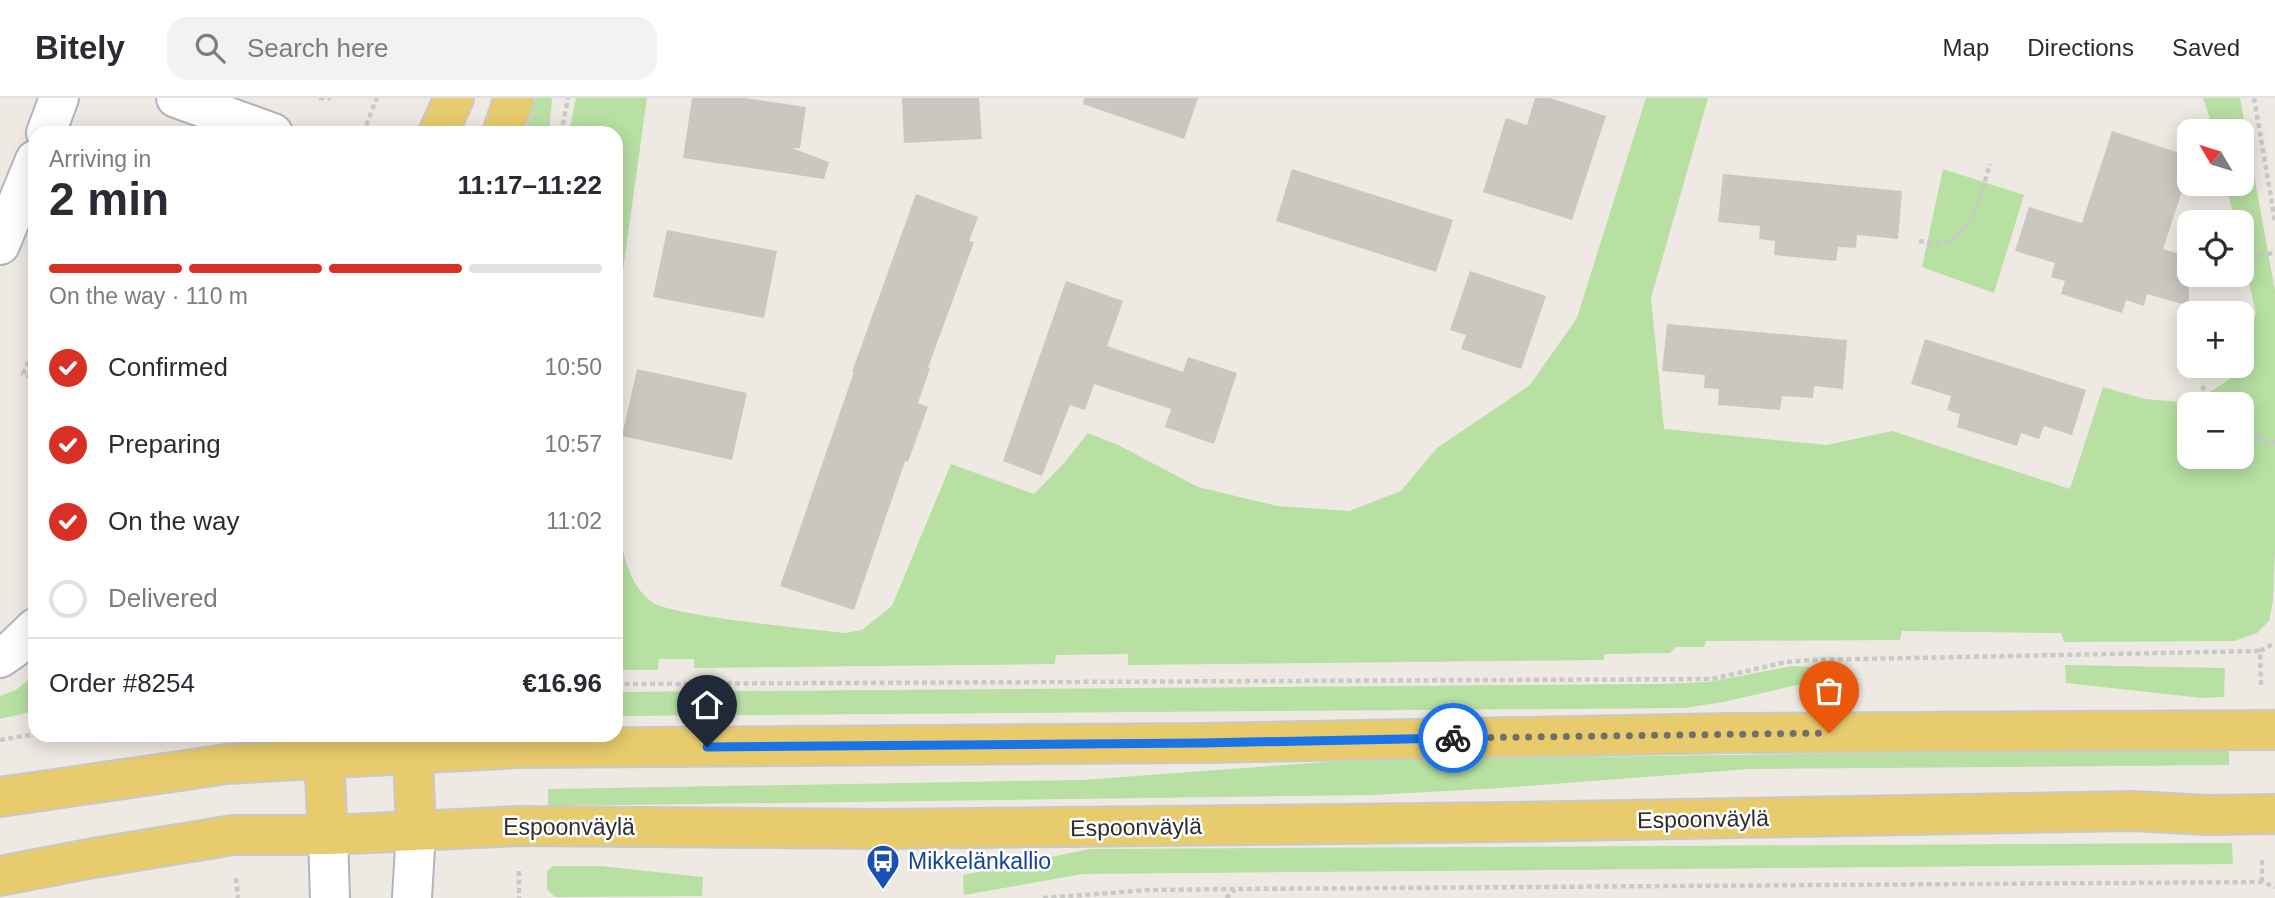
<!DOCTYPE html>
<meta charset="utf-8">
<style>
:root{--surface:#fff;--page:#f2f2f3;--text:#2b2b33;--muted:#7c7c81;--line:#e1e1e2;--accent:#d93025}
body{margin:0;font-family:Helvetica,sans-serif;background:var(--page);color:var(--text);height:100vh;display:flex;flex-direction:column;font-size:26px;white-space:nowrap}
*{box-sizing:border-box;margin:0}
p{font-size:23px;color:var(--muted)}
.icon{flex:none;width:38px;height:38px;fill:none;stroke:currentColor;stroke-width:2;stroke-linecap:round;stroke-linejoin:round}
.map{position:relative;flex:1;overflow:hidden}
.sheet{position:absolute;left:28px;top:28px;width:595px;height:616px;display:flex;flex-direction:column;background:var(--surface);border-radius:21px;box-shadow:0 4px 18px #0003}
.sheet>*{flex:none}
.needle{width:46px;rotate:308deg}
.fabs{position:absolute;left:2177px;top:21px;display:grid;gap:14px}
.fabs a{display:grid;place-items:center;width:77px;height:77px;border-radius:14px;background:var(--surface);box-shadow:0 4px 18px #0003;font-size:35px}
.pin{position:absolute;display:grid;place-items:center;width:60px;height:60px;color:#fff;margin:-72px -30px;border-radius:50% 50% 50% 0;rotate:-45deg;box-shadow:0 0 7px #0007}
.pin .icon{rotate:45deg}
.courier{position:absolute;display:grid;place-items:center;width:70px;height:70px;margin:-35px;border:5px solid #1a73e8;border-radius:50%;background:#fff;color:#222;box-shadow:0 2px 9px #0007}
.head em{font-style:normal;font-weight:700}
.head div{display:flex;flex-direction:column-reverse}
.head{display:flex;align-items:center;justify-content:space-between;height:119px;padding:0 21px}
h1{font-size:46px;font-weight:700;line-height:52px}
.bar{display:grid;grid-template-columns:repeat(4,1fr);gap:10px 7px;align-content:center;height:84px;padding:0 21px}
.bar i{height:9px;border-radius:5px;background:var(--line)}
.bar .selected{background:var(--accent)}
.bar p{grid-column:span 4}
.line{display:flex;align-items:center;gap:18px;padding:0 21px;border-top:2px solid var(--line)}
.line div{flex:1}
ol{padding:0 21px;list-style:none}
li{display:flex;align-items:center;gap:21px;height:77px}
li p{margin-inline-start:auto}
li .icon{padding:7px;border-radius:50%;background:var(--accent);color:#fff;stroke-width:4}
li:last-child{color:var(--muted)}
li i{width:38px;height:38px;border:4px solid var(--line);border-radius:50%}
header{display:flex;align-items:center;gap:42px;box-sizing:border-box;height:98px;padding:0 35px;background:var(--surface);border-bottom:2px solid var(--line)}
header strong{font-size:33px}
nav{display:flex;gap:38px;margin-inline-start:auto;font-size:24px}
.search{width:490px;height:63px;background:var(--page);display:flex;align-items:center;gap:18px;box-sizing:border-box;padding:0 24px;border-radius:21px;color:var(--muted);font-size:26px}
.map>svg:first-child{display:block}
.green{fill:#b8e0a3;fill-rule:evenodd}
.building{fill:#cac7c0}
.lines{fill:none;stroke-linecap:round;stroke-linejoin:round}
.minor-casing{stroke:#b2b4bd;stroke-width:42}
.major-casing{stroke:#c9c9c9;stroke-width:42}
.path{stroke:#c9c9c9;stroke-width:4.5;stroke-dasharray:5 3.5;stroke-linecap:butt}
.minor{stroke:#fff;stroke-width:38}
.major{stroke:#e8cb6d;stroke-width:38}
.done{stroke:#716f6d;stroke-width:7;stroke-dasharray:0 12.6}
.route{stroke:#1a73e8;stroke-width:9}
.labels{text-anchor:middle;stroke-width:5;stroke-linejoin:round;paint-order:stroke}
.street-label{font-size:23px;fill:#2e2e2e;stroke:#fff}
.transit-label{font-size:23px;fill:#164399;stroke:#fff;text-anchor:start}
</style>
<header>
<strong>Bitely</strong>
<div class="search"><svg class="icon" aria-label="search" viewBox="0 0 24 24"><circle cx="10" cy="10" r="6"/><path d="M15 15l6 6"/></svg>Search here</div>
<nav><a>Map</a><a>Directions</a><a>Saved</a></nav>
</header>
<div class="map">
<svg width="2275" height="800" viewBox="0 0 2275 800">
<rect width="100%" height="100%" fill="#eee9e2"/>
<!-- green -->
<path class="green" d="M536,0H552L549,35H525Z
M576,0H647L616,222V35H569Z
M1646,0H1708L1651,200L1664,331L1827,347L1892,333L2070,391L2103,289L2145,301L2193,305L2233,279L2237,268H2242V255L2256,215L2242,154V124H2235L2226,86H2242V33H2214L2203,0H2240L2275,193V450L2273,503L2269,523L2257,535L2234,543L2064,544L2061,535L1902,533L1900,542L1706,543L1704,549H1676L1670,555L1604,556V562L1128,567V556L1056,557L1055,566L694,570V561H659L658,572H616V416C621,446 626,485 652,504C669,518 813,531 844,535L862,532L892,508L951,366L1034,396L1064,365L1088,335L1118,347L1198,389L1277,408L1349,413L1401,393L1437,350L1530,287L1577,220ZM2189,306H2242V359H2189Z
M1943,71L2024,97L1994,195L1922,169Z
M2065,567L2225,570L2224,599L2202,600L2066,585Z
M1791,568L1810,569V584L1723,604L1684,610L616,618V594L1659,586L1709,584Z
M35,576V613L0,621V598L16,592Z
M2229,650V667L1750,671L1500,690L1373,697L548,708V691L1082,682L1352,662Z
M2232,745L2233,766L1083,776L964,797L963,777L1090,751Z
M553,768H600L703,779L702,798L555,799L547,791V773Z"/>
<!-- building -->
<path class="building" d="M692,0H746L806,9L800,50H792L829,64L824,81L683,60Z
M902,0H979L982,41L904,45Z
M1084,0H1198L1184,41L1083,6Z
M1535,0H1550L1606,18L1572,122L1483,94L1506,20L1527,27Z
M2112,33L2189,58V72L2163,151L2189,159V208L2147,196L2144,208L2126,202L2122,215L2061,196L2065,183L2051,179L2055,165L2015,153L2029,109L2082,125Z
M1292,71L1453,122L1436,174L1276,123Z
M1723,76L1902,93L1898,141L1857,137L1856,150L1838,149L1836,163L1774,157L1775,143L1759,141L1760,128L1718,124Z
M916,96L978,119L969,143L974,144L928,270H930L918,305L928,309L908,364L905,363L854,512L780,488L854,274H852Z
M667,132L777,153L764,220L653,199Z
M1470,173L1546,198L1521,271L1461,251L1466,237L1450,232Z
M1066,183L1123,203L1107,248L1183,274L1188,259L1237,275L1214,346L1165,329L1171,311L1094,286L1085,312L1070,307L1042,378L1003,363Z
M1667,226L1847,242L1843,291L1814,288L1813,300L1782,298L1780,312L1718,307L1719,291L1704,290L1705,277L1662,273Z
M1925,241L2086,292L2072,337L2044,328L2039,341L2021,335L2017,348L1957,329L1960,316L1947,312L1951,298L1911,286Z
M637,271L747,295L732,362L622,338Z"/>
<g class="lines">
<defs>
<path id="minor" d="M176,0L273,35
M46,35L59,0
M0,147L35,62
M0,560L13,551L35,530
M328,737L330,800
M412,800L416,733"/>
<path id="major" d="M438,35L454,0
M502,35L514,0
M326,637L324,660L328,737
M412,637L416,733
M0,699L227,666L518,650L1202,645L1730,635L2275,632
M0,778L88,761L233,737H328L519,728L884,731L1508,724L2132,713L2209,717L2275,716"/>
</defs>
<!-- minor casing -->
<use href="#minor" class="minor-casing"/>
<!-- major casing -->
<use href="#major" class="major-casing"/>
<!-- path -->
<path class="path" d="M319,0H331
M2254,0L2275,123
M363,35L377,0
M561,35L568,0
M1919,143C1926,144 1935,147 1942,145C1975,136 1981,94 1990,66
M2242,159L2275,155
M35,248L23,276L35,281
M2202,288L2213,306
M33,318L35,314
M2242,327L2266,343L2275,345
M616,586L1712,581L1786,564L1810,562L2260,553
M2261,587L2260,553L2275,545
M0,642L35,636
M519,773V800
M236,780L238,800
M2262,784V760
M1043,800L1149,792L1235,791L2262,784L2275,789
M1226,800L1235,792"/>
<!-- minor -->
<use href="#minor" class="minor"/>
<!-- major -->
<use href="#major" class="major"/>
</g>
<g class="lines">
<!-- done -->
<path class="done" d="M1453,640L1829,635"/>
<!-- route -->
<path class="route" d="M707,649L1202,645L1453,640"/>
</g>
<!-- icons -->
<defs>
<symbol id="bus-pin" viewBox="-11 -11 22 30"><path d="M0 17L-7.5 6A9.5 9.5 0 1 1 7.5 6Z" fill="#1a4fb4" stroke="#fff"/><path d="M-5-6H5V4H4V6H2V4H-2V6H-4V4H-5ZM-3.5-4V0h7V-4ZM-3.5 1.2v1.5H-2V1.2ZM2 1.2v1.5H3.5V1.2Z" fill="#fff"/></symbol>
</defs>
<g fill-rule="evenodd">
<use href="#bus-pin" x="864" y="744" width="38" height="52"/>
</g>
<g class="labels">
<!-- street labels -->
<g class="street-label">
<text transform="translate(1703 721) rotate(-1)" y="8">Espoonväylä</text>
<text x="569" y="737">Espoonväylä</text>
<text transform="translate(1136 729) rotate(-1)" y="8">Espoonväylä</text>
</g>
<!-- transit labels -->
<g class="transit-label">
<text x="908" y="771">Mikkelänkallio</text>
</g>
</g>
</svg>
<div class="fabs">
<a><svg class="needle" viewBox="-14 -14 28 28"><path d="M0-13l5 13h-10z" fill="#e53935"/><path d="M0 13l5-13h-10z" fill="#7c7c81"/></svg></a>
<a><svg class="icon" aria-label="locate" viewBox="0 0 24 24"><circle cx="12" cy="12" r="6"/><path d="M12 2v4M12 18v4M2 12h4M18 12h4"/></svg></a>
<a>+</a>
<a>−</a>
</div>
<div class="pin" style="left:1829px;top:635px;background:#ea580c"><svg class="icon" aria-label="bag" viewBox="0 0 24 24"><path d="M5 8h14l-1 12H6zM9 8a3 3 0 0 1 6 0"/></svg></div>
<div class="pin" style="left:707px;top:649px;background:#1f2937"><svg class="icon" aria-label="home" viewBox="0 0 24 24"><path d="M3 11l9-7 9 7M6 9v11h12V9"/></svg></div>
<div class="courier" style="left:1453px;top:640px"><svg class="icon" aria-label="bike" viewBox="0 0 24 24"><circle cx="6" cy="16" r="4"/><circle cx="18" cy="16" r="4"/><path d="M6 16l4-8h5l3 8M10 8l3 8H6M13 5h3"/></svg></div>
<section class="sheet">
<div class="head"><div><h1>2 min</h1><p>Arriving in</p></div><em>11:17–11:22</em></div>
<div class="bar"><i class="selected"></i><i class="selected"></i><i class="selected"></i><i></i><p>On the way · 110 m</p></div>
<ol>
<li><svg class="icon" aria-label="check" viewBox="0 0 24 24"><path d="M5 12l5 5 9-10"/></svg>Confirmed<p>10:50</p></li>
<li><svg class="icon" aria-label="check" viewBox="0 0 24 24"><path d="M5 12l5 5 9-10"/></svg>Preparing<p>10:57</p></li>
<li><svg class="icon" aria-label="check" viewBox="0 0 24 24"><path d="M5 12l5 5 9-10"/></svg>On the way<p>11:02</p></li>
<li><i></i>Delivered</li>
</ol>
<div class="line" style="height:91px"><div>Order #8254</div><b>€16.96</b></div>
</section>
</div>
